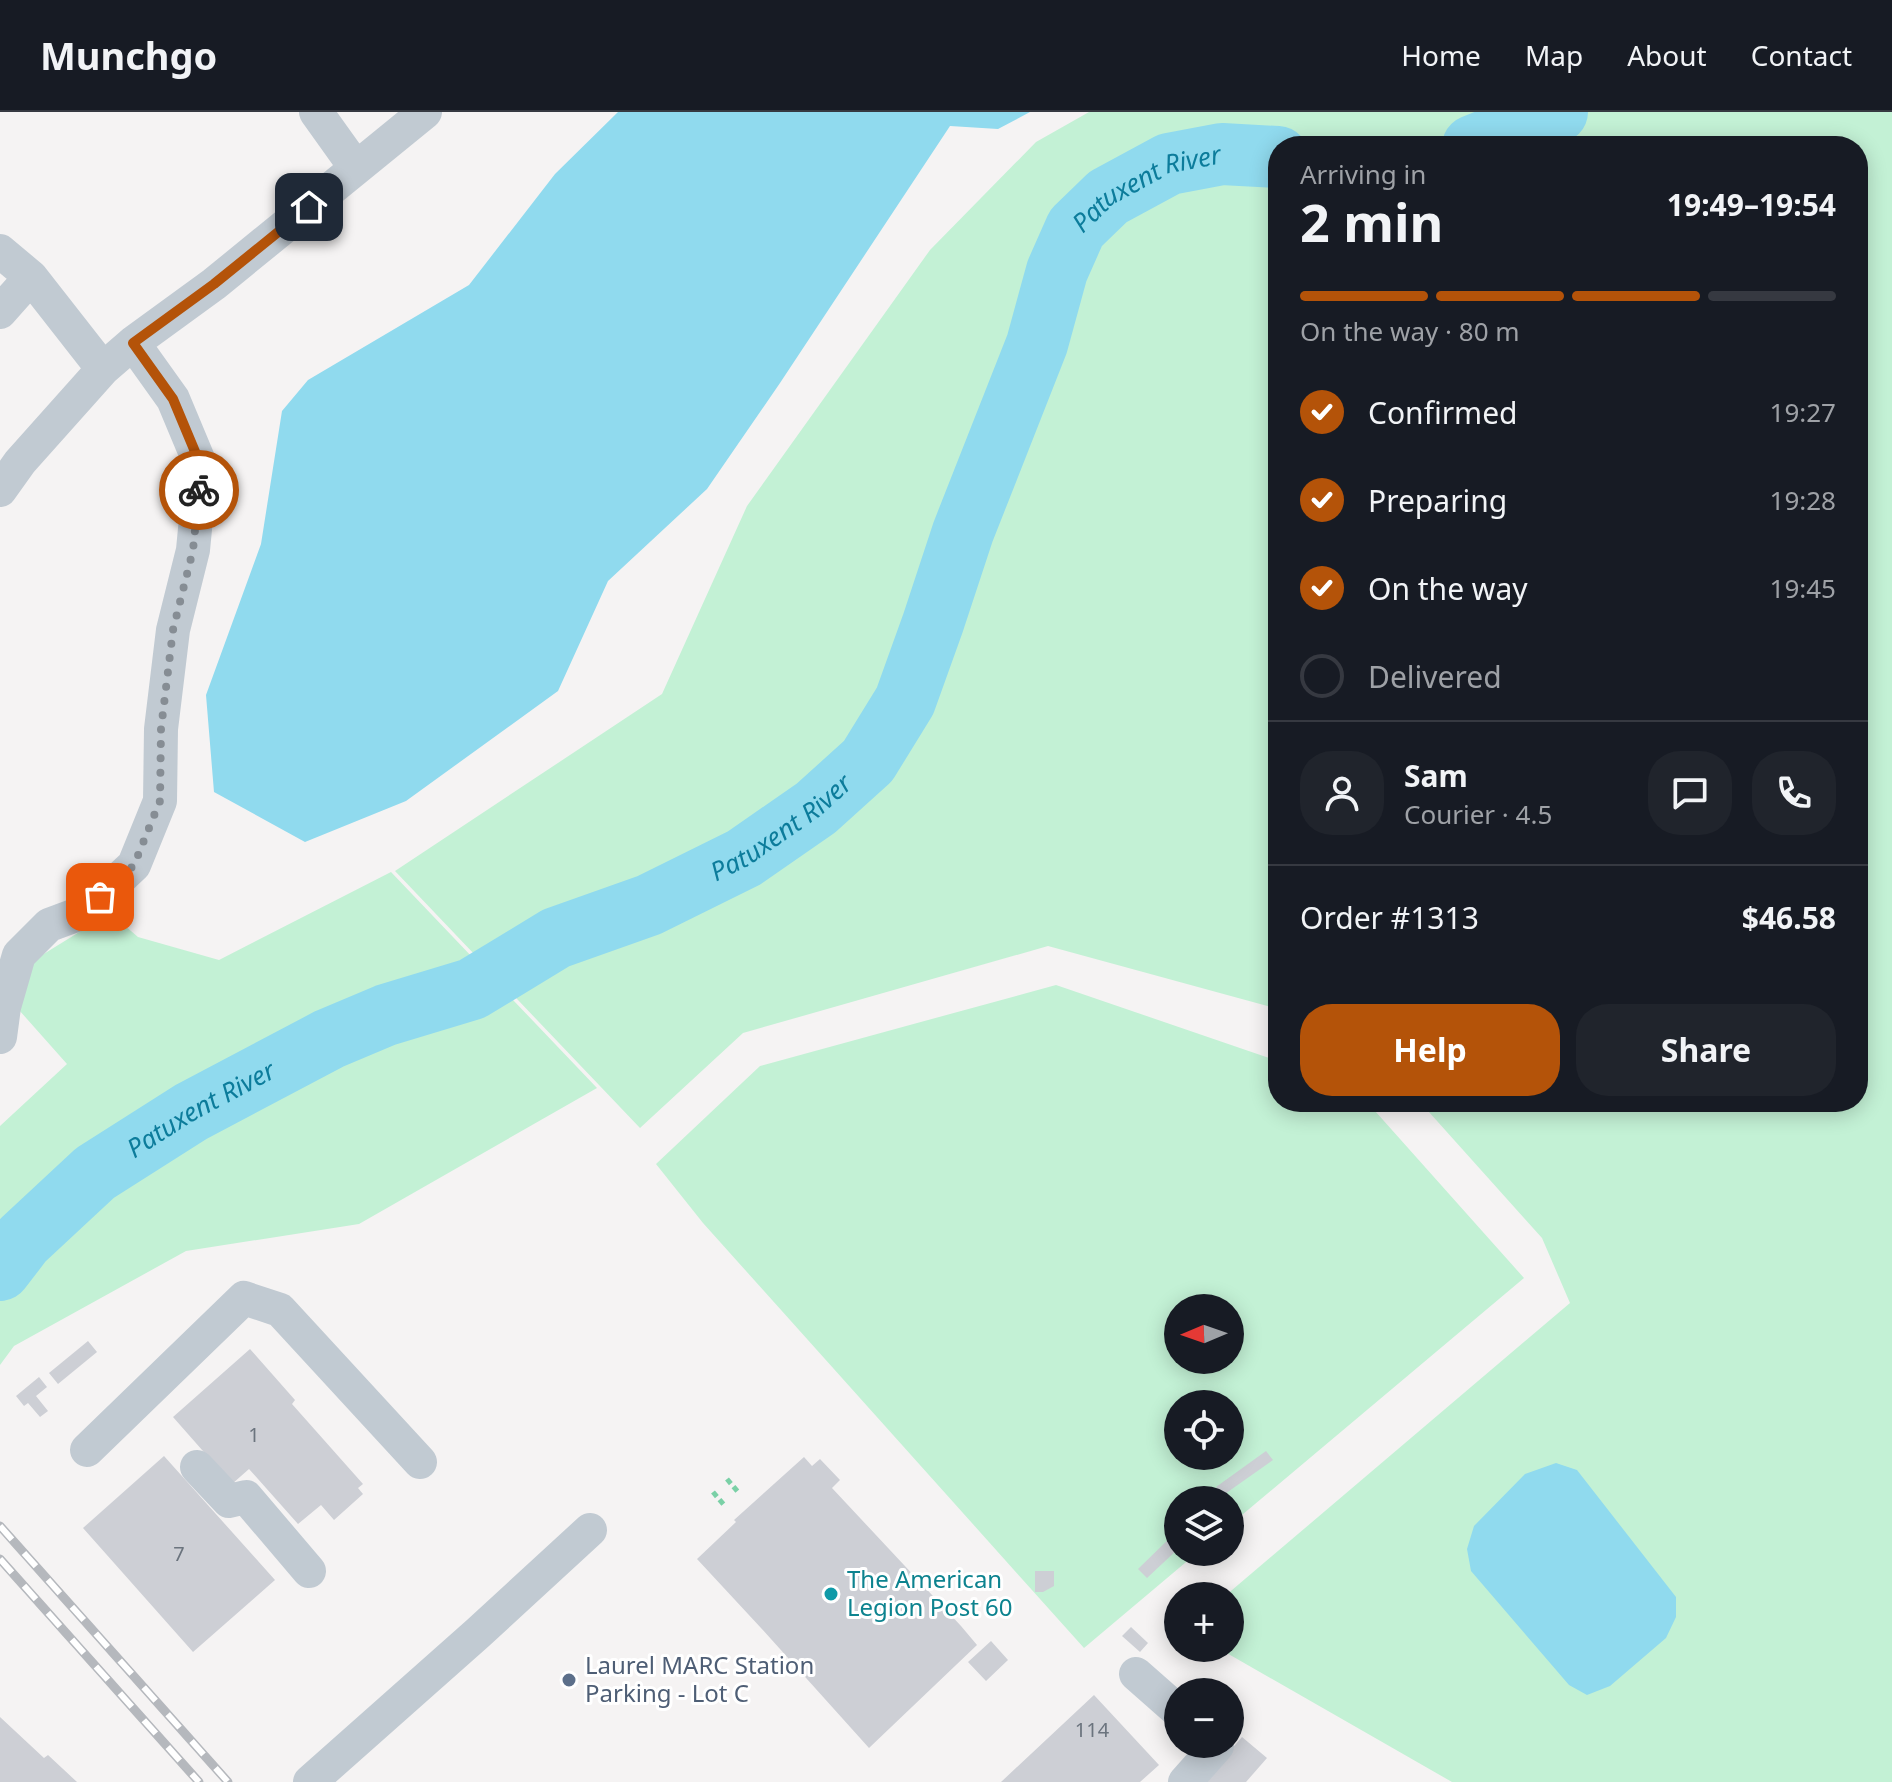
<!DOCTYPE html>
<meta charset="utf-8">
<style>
:root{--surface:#171b24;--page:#20242c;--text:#f1f3f6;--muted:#9ea1a6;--line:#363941;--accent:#b45309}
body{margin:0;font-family:"Noto Sans",sans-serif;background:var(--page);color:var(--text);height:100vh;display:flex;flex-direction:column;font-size:30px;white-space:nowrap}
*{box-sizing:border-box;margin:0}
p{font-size:26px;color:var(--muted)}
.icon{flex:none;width:44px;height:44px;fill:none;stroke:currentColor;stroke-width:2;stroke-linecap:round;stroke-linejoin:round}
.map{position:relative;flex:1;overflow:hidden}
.details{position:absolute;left:1268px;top:24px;width:600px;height:976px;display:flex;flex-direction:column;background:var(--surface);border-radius:32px;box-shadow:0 4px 20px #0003}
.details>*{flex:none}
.needle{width:52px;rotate:268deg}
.fabs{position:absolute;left:1164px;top:1182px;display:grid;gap:16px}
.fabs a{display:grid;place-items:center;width:80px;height:80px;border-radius:50%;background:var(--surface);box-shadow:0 4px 20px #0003;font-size:40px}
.pin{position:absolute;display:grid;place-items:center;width:68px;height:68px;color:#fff;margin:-34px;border-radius:16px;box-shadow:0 4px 12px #0006}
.courier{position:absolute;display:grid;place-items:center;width:80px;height:80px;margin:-40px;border:6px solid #b45309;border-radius:50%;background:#fff;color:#222;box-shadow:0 2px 10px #0007}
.headline em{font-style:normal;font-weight:700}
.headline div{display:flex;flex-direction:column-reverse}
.headline{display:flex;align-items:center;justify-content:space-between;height:136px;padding:0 32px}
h1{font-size:52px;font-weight:700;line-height:60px}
.bar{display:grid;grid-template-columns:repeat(4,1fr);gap:12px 8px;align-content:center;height:96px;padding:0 32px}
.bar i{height:10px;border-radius:6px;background:var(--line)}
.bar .active{background:var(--accent)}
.bar p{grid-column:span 4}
.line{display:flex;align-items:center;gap:20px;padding:0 32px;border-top:2px solid var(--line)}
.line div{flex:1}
.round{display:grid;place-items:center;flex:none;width:84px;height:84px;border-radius:32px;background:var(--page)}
ol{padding:0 32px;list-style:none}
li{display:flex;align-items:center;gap:24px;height:88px}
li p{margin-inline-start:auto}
li .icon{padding:8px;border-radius:50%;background:var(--accent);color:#fff;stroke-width:4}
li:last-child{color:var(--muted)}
li i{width:44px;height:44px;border:4px solid var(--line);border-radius:50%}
.button{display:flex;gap:16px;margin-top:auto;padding:16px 32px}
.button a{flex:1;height:92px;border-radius:32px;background:var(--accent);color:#fff;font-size:32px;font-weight:700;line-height:92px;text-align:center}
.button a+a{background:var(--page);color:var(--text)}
header{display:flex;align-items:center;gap:48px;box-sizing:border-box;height:112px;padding:0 40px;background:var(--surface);border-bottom:2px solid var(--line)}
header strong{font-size:38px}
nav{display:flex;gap:44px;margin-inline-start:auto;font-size:28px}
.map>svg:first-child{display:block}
.green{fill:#c3f1d5;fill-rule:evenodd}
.water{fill:#90daee}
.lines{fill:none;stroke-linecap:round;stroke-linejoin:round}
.river{stroke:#90daee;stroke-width:62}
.building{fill:#cdcfd5}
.path{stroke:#7ad0a6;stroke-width:5;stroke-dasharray:6 4;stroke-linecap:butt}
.minor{stroke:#c1cad2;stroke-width:34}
.rail-casing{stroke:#b5b8bd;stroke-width:9}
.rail{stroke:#fff;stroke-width:6;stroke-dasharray:18;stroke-linecap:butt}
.done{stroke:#868d94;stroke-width:8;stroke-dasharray:0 14.4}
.route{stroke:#b45309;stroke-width:10}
.culture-dot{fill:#0f9aa8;stroke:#fff;stroke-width:3}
.service-dot{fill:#5c6f8a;stroke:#fff;stroke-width:3}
.labels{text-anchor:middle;stroke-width:6;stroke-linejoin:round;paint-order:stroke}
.number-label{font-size:20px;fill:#6b747e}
.culture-label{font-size:24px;fill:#0d838f;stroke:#fff;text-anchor:start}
.service-label{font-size:24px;fill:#4e5e75;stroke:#fff;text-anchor:start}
.water-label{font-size:26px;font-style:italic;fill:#0c7c9b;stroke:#fff}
</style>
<header>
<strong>Munchgo</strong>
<nav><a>Home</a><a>Map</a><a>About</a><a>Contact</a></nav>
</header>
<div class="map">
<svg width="1892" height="1670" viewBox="0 0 1892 1670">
<rect width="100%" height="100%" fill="#f5f3f3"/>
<!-- green -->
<path class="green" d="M1089,0H1892V1670H1452L1218,1536H1230V1484H1225L1570,1191L1542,1126L1420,990H1858V34H1278V897L1048,834L743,921L640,1016L395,759L662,582L747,394L930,138L1036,30Z
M391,760L597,976L359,1112L186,1139L14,1234L0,1253V1014L67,952L19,898L34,848L110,801L138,825L219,848Z
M1056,873L1278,949V990H1367L1524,1166L1230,1413V1388H1178V1440H1198L1084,1536L703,1111L656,1052L760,954ZM1178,1196H1230V1248H1178ZM1178,1292H1230V1344H1178Z"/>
<!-- water -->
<path class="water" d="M618,0H1030L998,17L950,14L780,271L707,377L608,469L558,579L406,689L305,730L214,680L206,583L261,432L282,299L308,268L469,173L555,62Z
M1556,1351L1577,1358L1676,1485V1505L1666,1526L1610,1574L1587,1583L1569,1573L1471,1459L1467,1437L1474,1414L1525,1362Z"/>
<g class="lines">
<!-- river -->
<g class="river">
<path d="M1473,34L1557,0"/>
<path id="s1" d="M0,1158L23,1128L95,1061L191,1000L329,927L386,903L472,877L556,826L649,793L744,746L816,696L868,649L905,589L933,511L963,420L1037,232L1057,159L1076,116L1108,85L1169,52L1222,42L1278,45"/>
</g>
</g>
<!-- building -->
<path class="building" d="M88,1229L97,1240L58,1272L49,1261Z
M250,1237L295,1288L292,1292L363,1372L358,1376L363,1382L334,1408L321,1393L298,1412L249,1357L232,1372L173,1305Z
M39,1265L47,1275L36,1284L48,1299L40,1305L28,1291L24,1294L16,1284Z
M1266,1339L1273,1348L1222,1384L1216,1375Z
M164,1344L275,1468L193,1540L83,1416Z
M804,1345L812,1354L820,1347L840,1368L832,1376L961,1514L977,1533L869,1636L761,1516L697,1447L736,1410L734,1408Z
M1178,1418V1437L1147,1466L1138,1457Z
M1035,1459H1054V1474L1043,1480H1035Z
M1131,1515L1148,1531L1140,1540L1122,1524Z
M991,1529L1008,1548L986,1569L968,1550Z
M1094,1583L1159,1653L1140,1670H1001Z
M0,1605L44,1646L48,1643L77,1670H0Z
M1242,1625L1267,1646L1246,1670H1203Z"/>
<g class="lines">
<!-- path -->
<path class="path" d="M727,1367L738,1380
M713,1380L724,1393"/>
<!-- minor -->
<path class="minor" d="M316,0L356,56
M0,139L31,165L103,257
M0,200L31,165
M0,378L20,350L103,257L133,231L214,172L425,0
M0,925L4,895L19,843L49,813L84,800L134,753L160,689L161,617L173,518L193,438L201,354L173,287L133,231
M87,1338L244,1186L280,1198L420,1350
M197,1355L229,1389L246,1385L309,1459
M1136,1562L1178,1599
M310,1670L478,1521L590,1418
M1185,1670L1217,1634L1215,1632"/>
<defs>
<path id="rail" d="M0,1414L228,1670
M0,1447L199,1670"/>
</defs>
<!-- rail casing -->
<use href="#rail" class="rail-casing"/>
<!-- rail -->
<use href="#rail" class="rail"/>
</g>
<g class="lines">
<!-- done -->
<path class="done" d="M100,785L134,753L160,689L161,617L173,518L193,438L199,378"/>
<!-- route -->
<path class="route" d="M199,378L201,354L173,287L133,231L214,172L309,95"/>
</g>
<!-- markers -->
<circle class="culture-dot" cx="831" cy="1482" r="8"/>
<circle class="service-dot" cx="569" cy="1568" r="8"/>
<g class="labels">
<!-- number labels -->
<g class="number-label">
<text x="254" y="1330">1</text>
<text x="179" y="1449">7</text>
<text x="1092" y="1625">114</text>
</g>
<!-- culture labels -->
<g class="culture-label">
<text x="847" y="1476">The American<tspan x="847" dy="28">Legion Post 60</tspan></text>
</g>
<!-- service labels -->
<g class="service-label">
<text x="585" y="1562">Laurel MARC Station<tspan x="585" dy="28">Parking - Lot C</tspan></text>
</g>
<!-- water labels -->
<g class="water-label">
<text dy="9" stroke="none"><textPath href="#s1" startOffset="1676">Patuxent River</textPath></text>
<text dy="9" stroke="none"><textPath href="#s1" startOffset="908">Patuxent River</textPath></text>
<text dy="9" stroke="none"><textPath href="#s1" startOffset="260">Patuxent River</textPath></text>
</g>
</g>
</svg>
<div class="fabs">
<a><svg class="needle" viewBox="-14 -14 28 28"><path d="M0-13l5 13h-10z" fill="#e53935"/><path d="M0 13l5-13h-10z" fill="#9ea1a6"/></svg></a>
<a><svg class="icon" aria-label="locate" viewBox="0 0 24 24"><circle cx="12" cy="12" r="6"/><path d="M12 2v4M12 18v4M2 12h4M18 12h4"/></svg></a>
<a><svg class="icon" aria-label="layers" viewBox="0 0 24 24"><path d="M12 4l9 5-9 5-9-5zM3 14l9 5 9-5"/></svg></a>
<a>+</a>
<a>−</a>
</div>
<div class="pin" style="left:100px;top:785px;background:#ea580c"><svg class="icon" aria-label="bag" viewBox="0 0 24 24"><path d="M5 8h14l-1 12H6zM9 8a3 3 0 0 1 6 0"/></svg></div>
<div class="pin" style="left:309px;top:95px;background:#1f2937"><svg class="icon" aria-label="home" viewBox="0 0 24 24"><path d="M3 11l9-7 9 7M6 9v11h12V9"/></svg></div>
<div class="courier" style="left:199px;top:378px"><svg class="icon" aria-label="bike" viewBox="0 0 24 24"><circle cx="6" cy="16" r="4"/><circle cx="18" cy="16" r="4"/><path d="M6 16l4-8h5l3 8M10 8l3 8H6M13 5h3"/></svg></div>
<section class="details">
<div class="headline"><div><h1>2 min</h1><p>Arriving in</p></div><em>19:49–19:54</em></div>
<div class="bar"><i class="active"></i><i class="active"></i><i class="active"></i><i></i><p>On the way · 80 m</p></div>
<ol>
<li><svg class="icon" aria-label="check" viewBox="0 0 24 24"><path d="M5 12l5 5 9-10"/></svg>Confirmed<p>19:27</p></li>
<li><svg class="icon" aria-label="check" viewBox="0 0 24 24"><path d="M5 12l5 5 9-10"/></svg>Preparing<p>19:28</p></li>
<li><svg class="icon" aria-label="check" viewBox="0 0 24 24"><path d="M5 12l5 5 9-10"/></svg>On the way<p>19:45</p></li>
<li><i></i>Delivered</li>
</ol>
<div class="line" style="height:144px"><a class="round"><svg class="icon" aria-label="person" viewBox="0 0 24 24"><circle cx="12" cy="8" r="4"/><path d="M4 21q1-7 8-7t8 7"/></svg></a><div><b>Sam</b><p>Courier · 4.5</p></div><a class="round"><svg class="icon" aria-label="chat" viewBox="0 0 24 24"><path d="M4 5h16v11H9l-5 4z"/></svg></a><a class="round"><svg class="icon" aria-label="phone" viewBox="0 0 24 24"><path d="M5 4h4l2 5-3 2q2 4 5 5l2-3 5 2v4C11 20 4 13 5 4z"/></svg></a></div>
<div class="line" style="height:104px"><div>Order #1313</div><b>$46.58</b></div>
<div class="button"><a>Help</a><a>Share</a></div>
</section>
</div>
